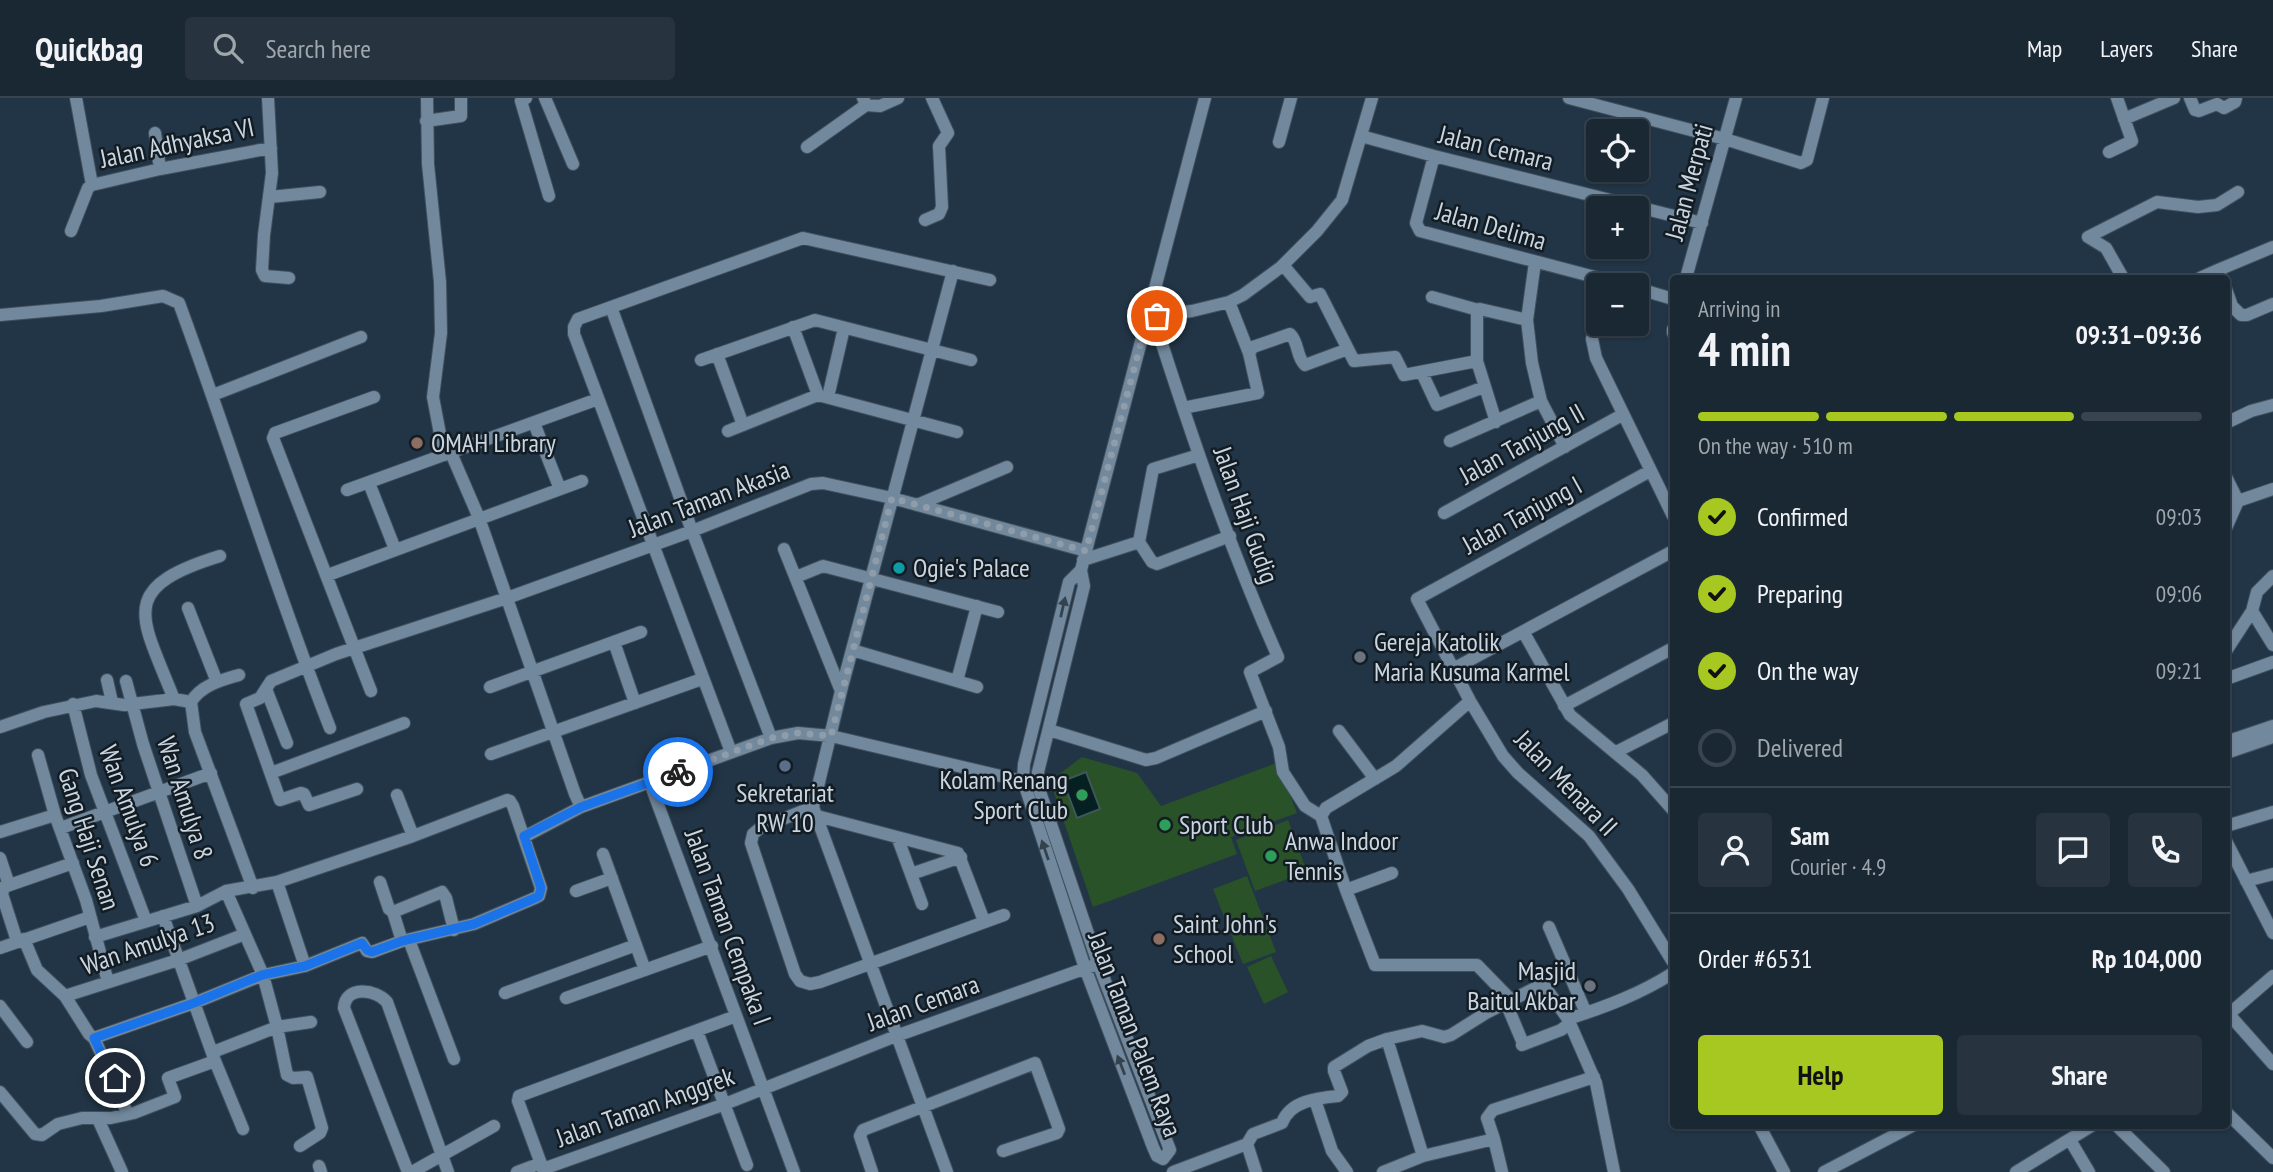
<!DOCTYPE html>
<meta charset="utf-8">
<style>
:root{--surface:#1a2834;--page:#273440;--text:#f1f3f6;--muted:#9fa6ac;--line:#38444f;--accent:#a7c820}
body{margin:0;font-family:"PT Sans Narrow",sans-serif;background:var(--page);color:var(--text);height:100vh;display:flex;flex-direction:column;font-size:26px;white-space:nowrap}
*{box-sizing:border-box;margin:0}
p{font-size:23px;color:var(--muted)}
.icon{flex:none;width:38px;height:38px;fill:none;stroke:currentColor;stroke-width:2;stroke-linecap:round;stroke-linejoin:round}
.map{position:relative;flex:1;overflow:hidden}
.side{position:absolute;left:1670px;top:177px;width:560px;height:854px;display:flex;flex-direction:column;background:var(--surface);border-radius:7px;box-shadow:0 2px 5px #0004,0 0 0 2px var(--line)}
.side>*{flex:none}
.buttons{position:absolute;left:1586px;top:21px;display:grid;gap:14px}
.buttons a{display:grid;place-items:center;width:63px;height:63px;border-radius:7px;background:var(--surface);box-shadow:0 2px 5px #0004,0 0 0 2px var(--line);font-size:35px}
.pin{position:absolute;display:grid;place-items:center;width:60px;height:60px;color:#fff;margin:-30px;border:4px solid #fff;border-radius:50%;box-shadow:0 2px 7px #0007}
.courier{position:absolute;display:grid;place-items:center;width:70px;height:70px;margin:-35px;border:5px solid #1a73e8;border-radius:50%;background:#fff;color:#222;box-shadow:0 2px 9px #0007}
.overview em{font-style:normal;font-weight:700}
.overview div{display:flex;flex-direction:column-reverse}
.overview{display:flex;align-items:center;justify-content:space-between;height:119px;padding:0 28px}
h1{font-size:46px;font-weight:700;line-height:52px}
.bar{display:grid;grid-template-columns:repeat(4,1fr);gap:10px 7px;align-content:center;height:84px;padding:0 28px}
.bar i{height:9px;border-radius:5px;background:var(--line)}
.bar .selected{background:var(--accent)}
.bar p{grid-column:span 4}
.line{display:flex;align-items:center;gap:18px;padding:0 28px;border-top:2px solid var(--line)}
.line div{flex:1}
.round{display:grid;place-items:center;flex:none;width:74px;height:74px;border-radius:7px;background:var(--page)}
ol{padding:0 28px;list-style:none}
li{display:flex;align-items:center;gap:21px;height:77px}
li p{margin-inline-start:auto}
li .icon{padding:7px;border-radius:50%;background:var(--accent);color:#111;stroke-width:4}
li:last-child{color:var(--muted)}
li i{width:38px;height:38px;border:4px solid var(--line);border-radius:50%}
.button{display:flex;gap:14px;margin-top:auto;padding:14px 28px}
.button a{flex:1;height:80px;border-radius:7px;background:var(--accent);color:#111;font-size:28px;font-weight:700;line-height:80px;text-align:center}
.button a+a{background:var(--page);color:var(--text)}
header{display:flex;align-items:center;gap:42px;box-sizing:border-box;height:98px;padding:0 35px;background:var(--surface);border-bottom:2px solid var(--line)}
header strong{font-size:33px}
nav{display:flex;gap:38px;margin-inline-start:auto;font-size:24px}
.search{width:490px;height:63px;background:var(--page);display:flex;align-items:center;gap:18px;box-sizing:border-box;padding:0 24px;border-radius:7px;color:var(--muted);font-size:26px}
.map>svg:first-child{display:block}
.green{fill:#2a5228}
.water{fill:#052021;stroke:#40565a;stroke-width:2}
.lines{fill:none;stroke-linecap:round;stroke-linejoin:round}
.minor-casing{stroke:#3f505e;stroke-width:14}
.minor{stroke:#72889c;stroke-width:12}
.oneway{fill:#34424d}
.done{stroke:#8f9daa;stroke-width:7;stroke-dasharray:0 12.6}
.route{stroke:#1a73e8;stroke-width:9}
.education-dot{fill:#8d6e63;stroke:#131c23;stroke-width:2.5}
.culture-dot{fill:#0f9aa8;stroke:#131c23;stroke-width:2.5}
.worship-dot{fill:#6b7280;stroke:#131c23;stroke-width:2.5}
.service-dot{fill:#5c6f8a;stroke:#131c23;stroke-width:2.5}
.leisure-dot{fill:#2e9e5b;stroke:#131c23;stroke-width:2.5}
.labels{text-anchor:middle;stroke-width:5;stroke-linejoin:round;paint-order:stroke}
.street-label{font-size:26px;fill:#c9d5e0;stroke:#131c23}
.poi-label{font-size:26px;fill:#c9d5e0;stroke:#131c23;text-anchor:start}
</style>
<header>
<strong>Quickbag</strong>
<div class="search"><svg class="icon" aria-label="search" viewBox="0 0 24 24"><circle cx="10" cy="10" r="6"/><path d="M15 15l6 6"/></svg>Search here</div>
<nav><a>Map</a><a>Layers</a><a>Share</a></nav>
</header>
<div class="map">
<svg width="2273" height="1074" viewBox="0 0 2273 1074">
<rect width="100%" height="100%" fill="#223546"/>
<!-- green -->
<path class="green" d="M1082,659L1137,675L1161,708L1277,665L1297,715L1231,739L1237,756L1093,809L1050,683Z
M1288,722L1307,774L1255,793L1236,742Z
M1247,778L1276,854L1243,866L1213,791Z
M1271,858L1288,894L1264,906L1247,869Z"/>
<!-- water -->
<path class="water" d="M1086,674L1100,711L1077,720L1063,683Z"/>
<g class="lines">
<defs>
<path id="minor" d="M76,0L92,87L160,71L271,50
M268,0L272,75L264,137L262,172L265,178L289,180
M427,0L428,66L440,184L441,235L433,299L444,357
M526,0L521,3L549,98
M545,0L573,66
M863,0L866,7L880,8L898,0
M1569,0L1725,41L1801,65L1807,62L1823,0
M2190,0L2195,12L2199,13L2217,6L2224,10L2235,4L2236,0
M2124,21L2174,0
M426,23L461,18V0
M155,35L160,71
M1361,38L1434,58L1702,125
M1279,44L1291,0
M807,49L866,7
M2109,54L2132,43L2117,0
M1434,58L1416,125L1420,133L1625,187
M270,99L320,94
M925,122L939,116L942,109L939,48L948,35L932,0
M71,133L88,90L92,87
M1535,164L1527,222L1532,265L1541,303L1565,349
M1283,167L1310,199L1320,196L1354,263L1395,259L1404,277L1477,263
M1686,180L1736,0
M2123,180L2106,150L2088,139L2157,104L2198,109L2217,107L2238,94
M2200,180L2218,172
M2222,180L2218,172L2273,149
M1636,190L1673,201
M2226,191L2232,208L2241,217H2247L2273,206
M1432,199L1478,212
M1229,204L1249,255
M611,209L692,433L771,640
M1598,209L1592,241L1596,260L1673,418
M0,217L101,208L163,198L179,205C231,346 275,490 330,630
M1152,218L1192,213L1229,204L1243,197L1281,169L1317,133L1342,102L1372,0
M1157,218L1155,224C1191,337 1230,451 1278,559L1250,574L1279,649L1283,674L1305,708L1321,718
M793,229L818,297
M1673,231V235
M717,256L743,327
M701,262L815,222L971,262
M1422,275L1437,307L1484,289
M213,297L361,239
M828,299L844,230
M1183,310L1258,295L1249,255L1253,249L1290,236C1299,244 1296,259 1305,267L1348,251
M1496,324L1477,263V214L1480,211L1527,222
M534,325L560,391
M2226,325L2251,313L2273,307
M728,333L818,297L957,334
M1450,343L1541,303
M451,355L479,420L575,696L581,709
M1199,357L1153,371L1139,444L1152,464L1157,466L1230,438
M1650,373L1417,501L1470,603L1503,658L1518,675L1589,738L1628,791L1673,864
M2226,379L2238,403
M369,385L395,451
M347,392L598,301
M917,407L1007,369
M1444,415L1622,317
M2226,430L2238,403L2273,391
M784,451L841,593
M1083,462L1139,444
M1081,472L1084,488L1038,674V688L1098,865L1170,1052L1163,1061
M328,477L582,383
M796,479L823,468L998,514
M188,510L217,584
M2252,513L2273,547
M1524,535L1570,617L1642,677L1673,712
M614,544L635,605
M852,552L977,589
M2226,553L2252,513L2257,494L2273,478
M1453,571L1673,453
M2226,581L2273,564
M107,582L112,604
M126,583L143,646L197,808
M957,583L977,508
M490,589L641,534
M266,591L287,645
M371,593L273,340L275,335L374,299
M174,601C141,518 116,490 220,458
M1470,603L1396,668L1326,710L1321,718L1346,792L1375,867H1477L1512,903
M191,604L195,634L253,790
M191,604C201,587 222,582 239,577
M73,606L91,677L146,823
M1564,608L1673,550
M0,629L44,614L96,603L124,607L174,601L191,604
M1049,632L1146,662L1156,660L1266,613
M1339,633L1375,681
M2226,644L2273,628
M731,654L574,236V229L578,221L803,140L990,182
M1616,654L1673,625
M2226,655L2273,639
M491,656L702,581
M38,657L55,717L86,802L108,884
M271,675L404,625
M650,685L794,1074
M357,691L309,707L304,696L301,695L280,702L246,606L260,600L271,583L336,556L507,500L692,433L811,386L823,385L892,400L1086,453
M397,697L413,738
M813,709L760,730L753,736L751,745L795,876L800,883L810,886L820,884L1004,817
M817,718L958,755L984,823
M2226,728L2273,714
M61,730L211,675
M0,734L55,717
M524,739L581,709L771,640L798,635L831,638L1030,685
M898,741L922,806
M2226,743L2273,835
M603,756L645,872
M0,760L9,787
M911,776L961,759
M2246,783L2273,776
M277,784L305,868
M380,784L389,811L393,814L402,843
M1346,792L1392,775
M226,793L263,877L277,929L287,977L293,980L307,979L322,1030L320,1035L300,1048
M576,793L612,780
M393,814L442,794L446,800L454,832
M163,818L215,963L243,1031
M1549,829L1586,915
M24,841L37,872L65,898L89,936L94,940L111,977L122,993L121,998L127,1016
M409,842L454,961
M17,843L2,796L4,789L73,765
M0,850L90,819
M505,895L636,847
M65,898L178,862L245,836
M566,900L712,848
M1506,905L1522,943
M0,908L27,944
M2226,913L2273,966
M2229,916L2273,878
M1568,921C1605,909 1640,896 1673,875
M697,933L747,1067
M94,940L194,905L263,877L305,868L362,845L367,853L372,854L402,843L474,826L535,800L539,798L541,790L513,708L510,703L507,702L413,738L277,784L226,793L197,808L95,839
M1387,941L1423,1058
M1522,947L1561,932L1570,925
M213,954L277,929L311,924
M0,994L35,1036L42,1037L58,1026L82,1020H111L134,1015L175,999L168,980L215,963
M1315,1002L1332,1053L1347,1074
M2226,1014L2273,1060
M98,1021L122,1074
M1759,1027L1784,1074
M2116,1027L2164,1074
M1494,1041L1502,1074
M2070,1042L2089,1074
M1247,1046L1256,1074
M1163,1061L1157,1058L1153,1049L1085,870L1023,682L1024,666L1069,484L1081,472L1086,453L1205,0
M319,1068L321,1074
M543,1071L725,1006L896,938L1092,868
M408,1074L344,910C345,887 376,891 387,904L448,1074
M412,1074L494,1028
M517,1074L541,1065
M544,1074L518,1003L519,998L736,918
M872,1074L860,1038L863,1032L1035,965L1059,1031L1057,1035L1003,1053
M947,1074L813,709L841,593L953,173
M1173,1074L1247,1046L1253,1036L1282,1025C1290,1003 1317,1000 1338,998L1342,994L1334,973V969L1368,948L1387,941L1422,933L1444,939L1451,937L1486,915L1543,886L1568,921L1596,985L1614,1074
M1383,1074L1423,1058L1494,1041L1487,1020L1493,1012L1594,979
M1824,1074L1914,1027
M2016,1074L2093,1027"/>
</defs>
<!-- minor casing -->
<use href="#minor" class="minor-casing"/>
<!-- minor -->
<use href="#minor" class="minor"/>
</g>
<!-- one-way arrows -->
<defs><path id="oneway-solid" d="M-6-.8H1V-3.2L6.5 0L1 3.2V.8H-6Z" transform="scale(1.75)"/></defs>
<g class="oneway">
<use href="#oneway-solid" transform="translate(1063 509) rotate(-77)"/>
<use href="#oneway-solid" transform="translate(1045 752) rotate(-109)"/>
<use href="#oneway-solid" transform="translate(1121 967) rotate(-111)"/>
</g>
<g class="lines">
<!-- done -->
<path class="done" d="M678,674L771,640L798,635L831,638L892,400L1086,453L1148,218H1157"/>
<!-- route -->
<path class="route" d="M115,980L111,976L94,940L194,905L262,877L305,868L362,845L367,852L372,854L402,843L474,826L535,800L539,798L541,790L524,738L581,709L678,674"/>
</g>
<!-- markers -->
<g class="education-dot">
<circle cx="417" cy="345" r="7"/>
<circle cx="1159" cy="841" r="7"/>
</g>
<circle class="culture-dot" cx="899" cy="470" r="7"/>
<g class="worship-dot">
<circle cx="1360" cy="559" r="7"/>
<circle cx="1590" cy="888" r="7"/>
</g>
<circle class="service-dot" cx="785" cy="668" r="7"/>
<g class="leisure-dot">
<circle cx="1082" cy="697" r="7"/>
<circle cx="1165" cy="727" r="7"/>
<circle cx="1271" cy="758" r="7"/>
</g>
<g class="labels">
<!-- street labels -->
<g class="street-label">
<text transform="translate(177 45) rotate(-12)" y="9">Jalan Adhyaksa VI</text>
<text transform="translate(1496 50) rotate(14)" y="9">Jalan Cemara</text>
<text transform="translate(1689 84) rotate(-75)" y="9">Jalan Merpati</text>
<text transform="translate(1491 128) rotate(16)" y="9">Jalan Delima</text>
<text transform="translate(1522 346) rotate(-29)" y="9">Jalan Tanjung II</text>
<text transform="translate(709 401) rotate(-21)" y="9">Jalan Taman Akasia</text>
<text transform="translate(1246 417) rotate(70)" y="9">Jalan Haji Gudig</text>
<text transform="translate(1522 417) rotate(-29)" y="9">Jalan Tanjung I</text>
<text transform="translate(1566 685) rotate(46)" y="9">Jalan Menara II</text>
<text transform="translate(185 700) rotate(72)" y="9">Wan Amulya 8</text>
<text transform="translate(129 708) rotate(70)" y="9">Wan Amulya 6</text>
<text transform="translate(89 741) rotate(72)" y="9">Gang Haji Senan</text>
<text transform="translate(728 829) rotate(70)" y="9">Jalan Taman Cempaka I</text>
<text transform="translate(148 846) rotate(-19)" y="9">Wan Amulya 13</text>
<text transform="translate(923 905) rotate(-20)" y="9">Jalan Cemara</text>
<text transform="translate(1135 936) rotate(69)" y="9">Jalan Taman Palem Raya</text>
<text transform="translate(645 1009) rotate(-20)" y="9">Jalan Taman Anggrek</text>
</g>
<!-- poi labels -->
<g class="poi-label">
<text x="431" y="354">OMAH Library</text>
<text x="913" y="479">Ogie's Palace</text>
<text x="1374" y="553">Gereja Katolik<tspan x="1374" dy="30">Maria Kusuma Karmel</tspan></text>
<text x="1068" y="691" text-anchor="end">Kolam Renang<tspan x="1068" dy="30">Sport Club</tspan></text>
<text x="785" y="704" text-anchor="middle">Sekretariat<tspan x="785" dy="30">RW 10</tspan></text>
<text x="1179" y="736">Sport Club</text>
<text x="1285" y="752">Anwa Indoor<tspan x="1285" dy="30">Tennis</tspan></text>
<text x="1173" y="835">Saint John's<tspan x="1173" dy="30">School</tspan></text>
<text x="1576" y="882" text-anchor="end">Masjid<tspan x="1576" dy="30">Baitul Akbar</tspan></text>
</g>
</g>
</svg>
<div class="buttons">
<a><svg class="icon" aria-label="locate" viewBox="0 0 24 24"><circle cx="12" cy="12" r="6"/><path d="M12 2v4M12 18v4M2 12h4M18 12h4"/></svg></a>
<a>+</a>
<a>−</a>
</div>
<div class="pin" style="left:1157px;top:218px;background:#ea580c"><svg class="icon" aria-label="bag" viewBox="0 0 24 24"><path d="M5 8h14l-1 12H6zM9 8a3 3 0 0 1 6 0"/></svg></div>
<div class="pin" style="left:115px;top:980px;background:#1f2937"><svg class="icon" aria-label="home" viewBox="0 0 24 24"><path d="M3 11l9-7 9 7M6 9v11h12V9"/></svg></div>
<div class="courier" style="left:678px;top:674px"><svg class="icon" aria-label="bike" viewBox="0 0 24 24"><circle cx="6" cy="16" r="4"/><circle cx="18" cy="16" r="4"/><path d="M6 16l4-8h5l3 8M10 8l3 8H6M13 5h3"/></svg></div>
<section class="side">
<div class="overview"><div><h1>4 min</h1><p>Arriving in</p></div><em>09:31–09:36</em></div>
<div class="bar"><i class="selected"></i><i class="selected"></i><i class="selected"></i><i></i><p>On the way · 510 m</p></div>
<ol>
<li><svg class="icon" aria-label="check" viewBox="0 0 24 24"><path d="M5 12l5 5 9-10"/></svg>Confirmed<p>09:03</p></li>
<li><svg class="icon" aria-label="check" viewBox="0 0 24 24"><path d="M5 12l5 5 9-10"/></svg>Preparing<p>09:06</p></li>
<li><svg class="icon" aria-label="check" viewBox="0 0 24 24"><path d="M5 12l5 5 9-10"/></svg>On the way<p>09:21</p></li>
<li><i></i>Delivered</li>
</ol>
<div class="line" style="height:126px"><a class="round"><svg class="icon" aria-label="person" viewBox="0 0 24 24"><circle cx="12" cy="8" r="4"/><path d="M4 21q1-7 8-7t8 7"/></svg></a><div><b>Sam</b><p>Courier · 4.9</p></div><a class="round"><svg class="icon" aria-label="chat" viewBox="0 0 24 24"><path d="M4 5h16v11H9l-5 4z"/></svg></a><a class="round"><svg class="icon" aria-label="phone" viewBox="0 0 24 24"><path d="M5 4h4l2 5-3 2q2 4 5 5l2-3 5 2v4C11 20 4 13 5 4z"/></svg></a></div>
<div class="line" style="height:91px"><div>Order #6531</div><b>Rp 104,000</b></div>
<div class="button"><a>Help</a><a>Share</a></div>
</section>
</div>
